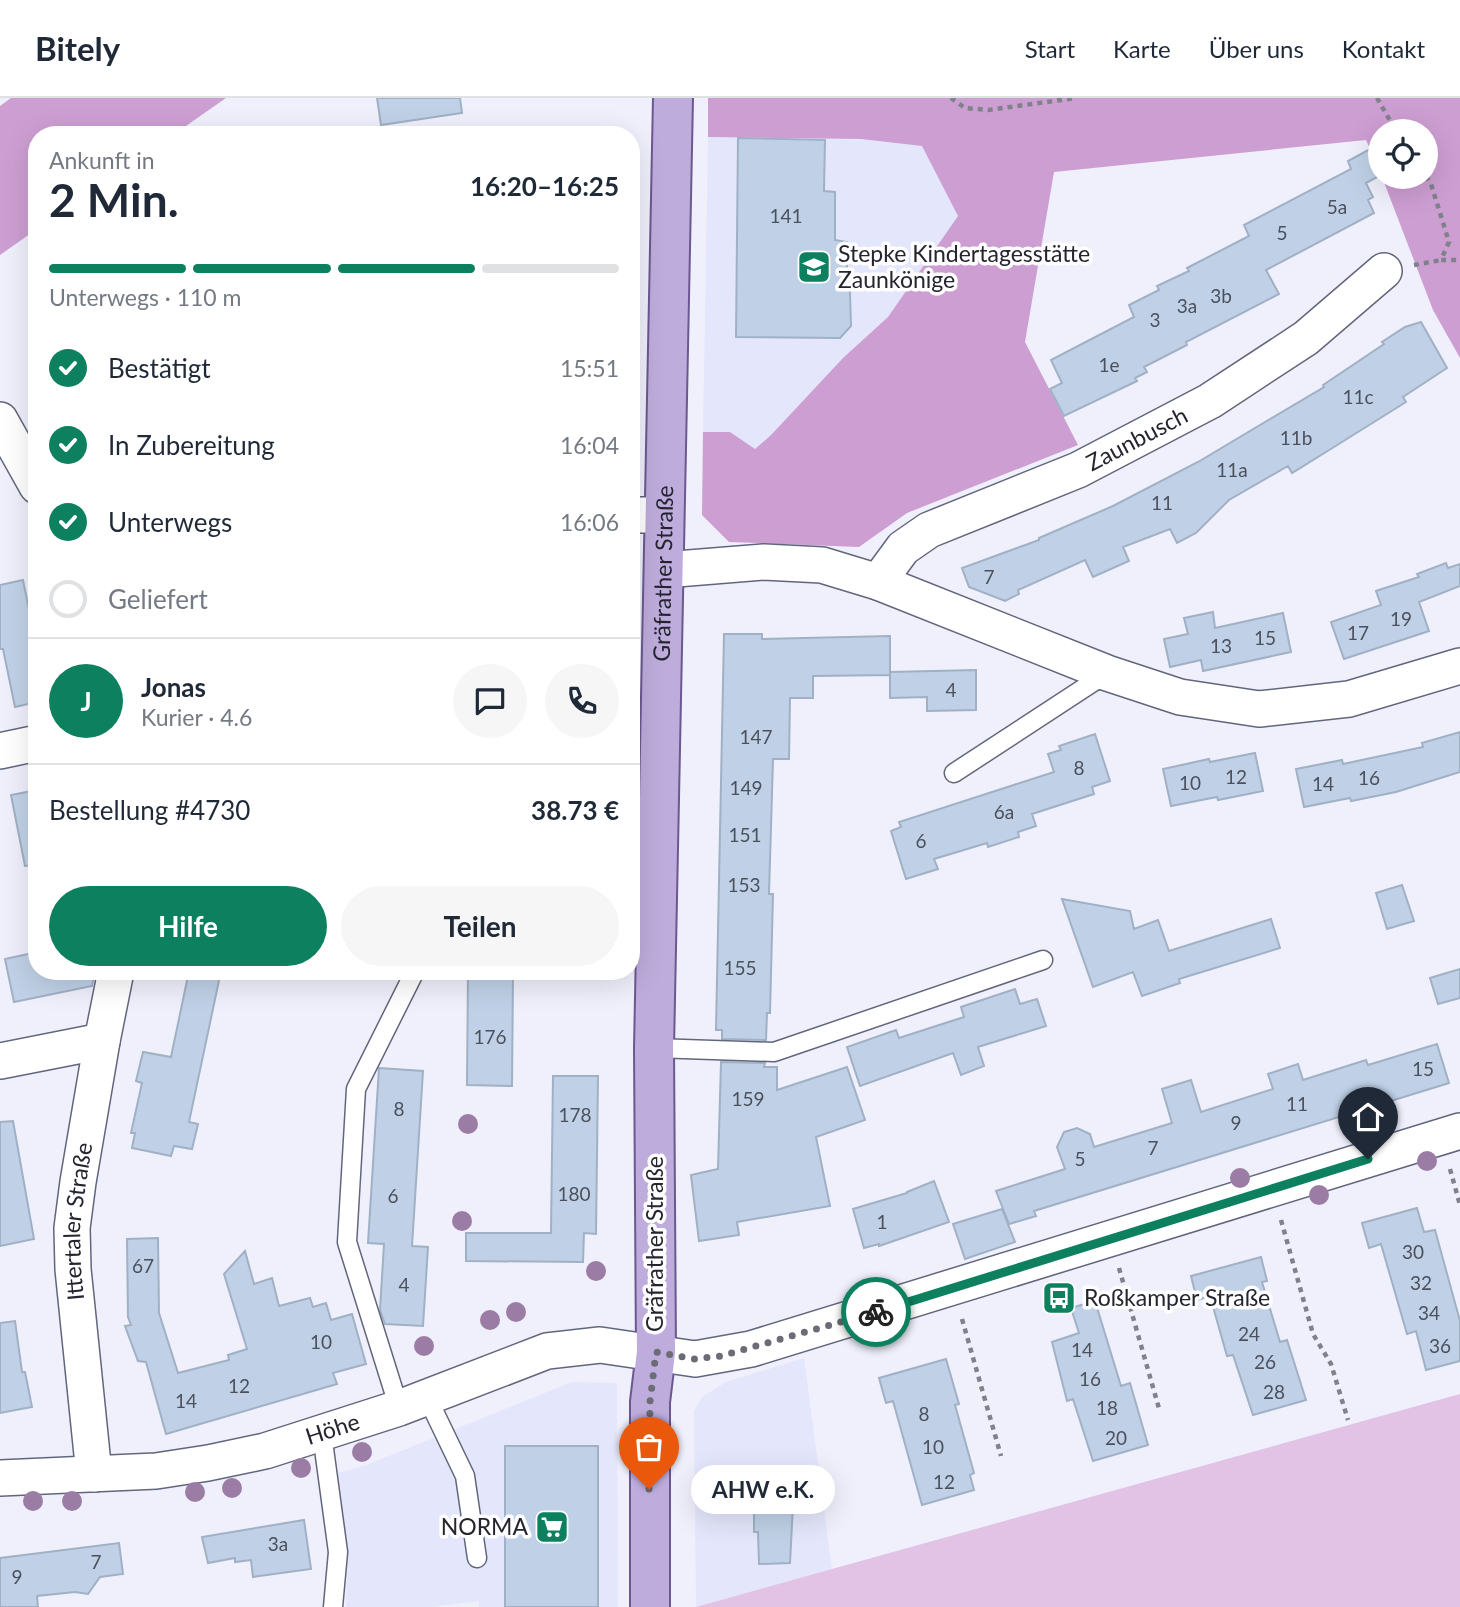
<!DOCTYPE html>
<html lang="de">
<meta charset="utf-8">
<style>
:root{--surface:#fff;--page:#f6f6f7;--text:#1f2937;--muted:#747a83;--line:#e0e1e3;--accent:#0d815f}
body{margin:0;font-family:Lato,sans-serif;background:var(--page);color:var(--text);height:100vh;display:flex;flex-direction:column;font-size:26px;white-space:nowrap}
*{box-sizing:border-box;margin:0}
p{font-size:23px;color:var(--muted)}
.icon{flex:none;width:38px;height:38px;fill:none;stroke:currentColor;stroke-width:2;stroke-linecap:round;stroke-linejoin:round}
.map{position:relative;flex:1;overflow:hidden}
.details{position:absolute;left:28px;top:28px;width:612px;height:854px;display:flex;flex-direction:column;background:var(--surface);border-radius:28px;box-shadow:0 7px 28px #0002}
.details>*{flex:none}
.controls{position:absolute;left:1368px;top:21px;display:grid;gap:14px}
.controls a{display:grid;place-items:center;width:70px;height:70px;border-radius:50%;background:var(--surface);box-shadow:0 7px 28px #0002;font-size:35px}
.pin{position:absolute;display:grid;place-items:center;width:60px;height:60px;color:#fff;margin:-72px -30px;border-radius:50% 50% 50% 0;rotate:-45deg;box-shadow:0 0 7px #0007}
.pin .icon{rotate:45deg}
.courier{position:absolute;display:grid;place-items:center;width:70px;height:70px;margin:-35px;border:5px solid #0d815f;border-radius:50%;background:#fff;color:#222;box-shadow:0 2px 9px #0007}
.bubble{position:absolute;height:49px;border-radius:24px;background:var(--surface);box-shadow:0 7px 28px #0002;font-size:23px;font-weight:700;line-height:49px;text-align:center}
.head em{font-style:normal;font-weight:700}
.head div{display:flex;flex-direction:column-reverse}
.head{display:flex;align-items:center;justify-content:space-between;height:119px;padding:0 21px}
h1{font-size:46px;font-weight:700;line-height:52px}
.bar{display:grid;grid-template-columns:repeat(4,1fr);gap:10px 7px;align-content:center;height:84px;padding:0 21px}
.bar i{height:9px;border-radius:5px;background:var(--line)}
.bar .current{background:var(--accent)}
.bar p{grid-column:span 4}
.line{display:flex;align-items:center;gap:18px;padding:0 21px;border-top:2px solid var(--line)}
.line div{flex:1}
.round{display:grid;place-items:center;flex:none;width:74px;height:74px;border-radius:37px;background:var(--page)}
ol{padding:0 21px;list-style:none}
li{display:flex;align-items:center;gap:21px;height:77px}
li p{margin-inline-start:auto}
li .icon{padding:7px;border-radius:50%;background:var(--accent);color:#fff;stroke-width:4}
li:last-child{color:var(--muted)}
li i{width:38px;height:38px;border:4px solid var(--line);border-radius:50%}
.action{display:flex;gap:14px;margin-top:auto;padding:14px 21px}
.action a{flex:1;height:80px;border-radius:42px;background:var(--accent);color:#fff;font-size:28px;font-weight:700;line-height:80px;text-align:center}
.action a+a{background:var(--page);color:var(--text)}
header{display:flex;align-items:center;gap:42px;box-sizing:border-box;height:98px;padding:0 35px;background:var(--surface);border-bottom:2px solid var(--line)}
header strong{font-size:33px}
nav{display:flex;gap:38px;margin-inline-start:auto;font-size:24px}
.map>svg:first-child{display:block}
.built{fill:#e4e7fb}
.green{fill:#e2c2e5}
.forest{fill:#cd9ed2}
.building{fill:#c0d1e7;stroke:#a0b0c5;stroke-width:2}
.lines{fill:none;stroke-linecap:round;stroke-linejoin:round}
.service-casing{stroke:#62667c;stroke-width:21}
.minor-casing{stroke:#62667c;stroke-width:38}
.primary-casing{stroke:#6c5890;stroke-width:42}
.path{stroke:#80818b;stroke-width:4.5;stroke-dasharray:5 5;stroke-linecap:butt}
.service{stroke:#fff;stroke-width:18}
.minor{stroke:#fff;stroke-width:35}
.primary{stroke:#beacdc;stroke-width:38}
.tree{fill:#9b7ca4}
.done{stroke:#6b6c76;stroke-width:7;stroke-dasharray:0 12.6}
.route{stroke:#0d815f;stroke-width:9}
.labels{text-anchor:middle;stroke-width:7;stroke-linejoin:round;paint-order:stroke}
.number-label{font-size:19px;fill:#4b505d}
.poi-label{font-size:23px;fill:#24252f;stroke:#fefefe;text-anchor:start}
.street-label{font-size:23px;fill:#24252f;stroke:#fefefe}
</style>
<header>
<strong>Bitely</strong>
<nav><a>Start</a><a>Karte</a><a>Über uns</a><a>Kontakt</a></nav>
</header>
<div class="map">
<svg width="1460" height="1509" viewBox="0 0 1460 1509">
<rect width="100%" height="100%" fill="#eff0fb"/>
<!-- built -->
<path class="built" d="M708,39L861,41L922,48L959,118L888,219L843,260L771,337L754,352L730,334H703Z
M804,1260L832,1471L696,1509L694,1313L702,1299L726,1284Z
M572,1284L617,1285L618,1509H479V1503L432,1509H346L348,1453L338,1375L364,1368Z"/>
<!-- green -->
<path class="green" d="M1460,1296V1509H696Z"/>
<!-- forest -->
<path class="forest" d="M11,0H226L173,37H37V131L0,157V8Z
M708,0H1460V260L1433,212L1382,79H1426V33H1381V76L1366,42L1054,74L1025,244L1078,347L907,415L859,449L729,444L702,417L703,334H730L755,351L771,337L843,260L888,219L958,118L922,48L861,41L708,39Z"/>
<!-- building -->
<path class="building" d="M377,0H460L462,15L381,27Z
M738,40L825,42L824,93L835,94V142L847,144V192L850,194L851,228L840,240L736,239Z
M1374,49L1381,67V77L1366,85L1373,99L1368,102L1374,115L1266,172L1279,196L1186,244L1187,247L1144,269L1147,274L1135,280L1137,283L1064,318L1050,291L1062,285L1051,262L1134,219L1129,207L1159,192L1157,188L1189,173L1187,170L1249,138L1244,127L1351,71L1348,63Z
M1421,224L1447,270L1403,299L1406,304L1326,354L1292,375L1288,368L1229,402L1196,435L1177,445L1170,431L1123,449L1129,463L1093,479L1085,462L1018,492L1019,496L1005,503L969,489L962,470L1039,442V440L1113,408L1198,364L1324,289L1323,287L1384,246L1382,244L1405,229Z
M1446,465L1448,470L1460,466V488L1419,504L1429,533L1344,561L1331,524L1381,507L1376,493L1419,479L1417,476Z
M23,482L37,551V604L15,609L3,551H0V487Z
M1213,514L1215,530L1283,515L1291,554L1203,573L1201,562L1170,569L1164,541L1188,536L1184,520Z
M724,536H762V541L890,538V577L813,578V600H790L789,661H773L769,796H773L770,915H767L766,942L722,941V932H716Z
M976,572V612L927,613V599L890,600V574Z
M1460,634V674L1396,694L1351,703L1350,700L1304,709L1296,671L1342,662L1343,666L1423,649L1422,645Z
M1095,636L1110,683L1092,689L1094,696L1032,716L1036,728L1018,734L1019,739L988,749L987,745L934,761L938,771L906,781L891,733L901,729L899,724L1054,674L1048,656L1061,652L1059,648Z
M1255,655L1263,693L1218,702L1217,699L1171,708L1163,671L1209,661L1210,664Z
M37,692V767L25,768L11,697Z
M1402,787L1414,823L1387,831L1376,795Z
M1062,801L1130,813L1134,831L1158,822L1169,853L1271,821L1280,850L1179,881L1180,885L1142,898L1133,874L1093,889Z
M37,854V873H95L92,888L14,904L5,861Z
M1460,871V900L1438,906L1430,880Z
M189,873H221L189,1024L198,1026L192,1051L174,1048L171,1058L132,1050L135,1035H131L142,985L136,983L143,954L171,959Z
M468,873H513L512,988L467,987Z
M1015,891L1020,906L1037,901L1046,928L978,949L984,968L961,977L953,955L860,988L847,949L896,932L899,940L964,919L961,909Z
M1437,946L1449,985L1034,1113L1036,1118L1009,1126L996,1093L1065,1071L1057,1049L1064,1034L1077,1030L1090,1036L1094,1049L1172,1025L1162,991L1191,982L1201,1014L1273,991L1268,976L1298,966L1303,982L1366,962L1368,967Z
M721,964L765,965L764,969H777V992L847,969L865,1022L816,1039L830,1108L737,1124L739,1137L699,1143L691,1077L718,1071Z
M379,970L423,973L412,1148L428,1149L423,1228L385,1226L380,1212L384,1146L368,1145Z
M553,978H598L596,1136L584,1135L583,1164L466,1163V1135H551Z
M13,1023L34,1141L0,1148V1024Z
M934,1083L949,1124L879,1148V1146L864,1150L853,1111L907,1095V1094Z
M1417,1110L1424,1134L1435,1132L1460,1223V1263L1426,1272L1416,1233L1407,1236L1381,1146L1369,1150L1362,1125Z
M1002,1111L1015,1144L965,1161L953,1126Z
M158,1140L159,1215L178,1275L229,1262L228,1257L247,1251L224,1176L245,1153L254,1186L272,1180L279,1208L310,1200L313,1209L326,1205L331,1222L352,1216L366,1266L333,1275L337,1286L166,1336L146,1264L138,1263L125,1228L131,1227L128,1219L127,1141Z
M1261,1159L1267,1183L1262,1184L1280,1244L1287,1242L1306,1302L1253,1317L1233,1257L1227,1258L1210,1198L1197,1202L1191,1178Z
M1095,1203L1121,1288L1130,1285L1148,1347L1093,1363L1073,1301L1067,1303L1052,1244L1079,1235L1071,1210Z
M15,1223L22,1274H25L32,1309L0,1315V1225Z
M946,1261L959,1306L955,1307L974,1375L970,1377L974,1392L922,1407L893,1303L886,1305L879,1280Z
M505,1348H598V1509H505Z
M790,1374L789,1377H817L818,1407H793L790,1465L759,1466L758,1434H754V1375Z
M304,1422L311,1471L253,1479L251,1462L235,1464V1460L208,1465L202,1439Z
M119,1445L123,1476L100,1479L88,1496L75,1494L37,1498L38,1509H0V1460Z"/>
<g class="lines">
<defs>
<path id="service" d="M954,675L1107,575
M654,950L774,954L1043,862
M427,1299L465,1378L477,1460
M399,1310L347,1144L356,991L415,873
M322,1336L338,1454L333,1509"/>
<g id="minor">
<path d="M0,322L37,388"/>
<path d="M632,417H664"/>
<path d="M664,472L764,464L822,467L878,484L1107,575L1180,599L1259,611L1349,601L1460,568"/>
<path id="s1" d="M878,484L903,450L929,432L1078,372L1210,303L1306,240L1384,173"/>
<path d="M0,653L37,645"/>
<path d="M0,963L102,943"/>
<path id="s2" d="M94,1376L73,1171L72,1130L78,1084L102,943L116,873"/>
<path id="s3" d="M0,1380L156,1373L208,1365L265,1353L399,1310L547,1253L600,1247L695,1261L751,1251L1460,1033"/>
</g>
<g id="primary">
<path id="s4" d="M650,1509V1304L656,1254L654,950L673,0"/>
</g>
</defs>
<!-- service casing -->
<use href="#service" class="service-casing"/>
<!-- minor casing -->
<use href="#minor" class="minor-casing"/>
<!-- primary casing -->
<use href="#primary" class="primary-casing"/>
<!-- path -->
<path class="path" d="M951,0L965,10L988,12L1076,0
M1377,0L1396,33
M1426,78L1431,86L1449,144L1441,162H1460
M1414,167L1441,162
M1450,1071L1460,1107
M1281,1122L1313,1236L1331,1266L1348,1322
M1119,1170L1160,1314
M962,1221L1001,1358"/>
<!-- service -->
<use href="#service" class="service"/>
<!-- minor -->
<use href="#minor" class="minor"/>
<!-- primary -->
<use href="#primary" class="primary"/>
</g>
<!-- trees -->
<g class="tree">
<circle cx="468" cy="1026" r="10"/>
<circle cx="1368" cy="1042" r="10"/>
<circle cx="1427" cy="1063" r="10"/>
<circle cx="1240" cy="1080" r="10"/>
<circle cx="1319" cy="1097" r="10"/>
<circle cx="462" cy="1123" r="10"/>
<circle cx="596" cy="1173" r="10"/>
<circle cx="516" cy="1214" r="10"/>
<circle cx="490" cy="1222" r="10"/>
<circle cx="424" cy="1248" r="10"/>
<circle cx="362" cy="1354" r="10"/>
<circle cx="301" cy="1370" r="10"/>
<circle cx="232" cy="1390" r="10"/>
<circle cx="195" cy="1394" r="10"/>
<circle cx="33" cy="1403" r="10"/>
<circle cx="72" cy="1403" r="10"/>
</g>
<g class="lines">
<!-- done -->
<path class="done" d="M649,1391L650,1304L656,1254L695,1261L721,1258L876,1214"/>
<!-- route -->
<path class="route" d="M876,1214L1368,1061"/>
</g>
<!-- icons -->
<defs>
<symbol id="school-square" viewBox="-11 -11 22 22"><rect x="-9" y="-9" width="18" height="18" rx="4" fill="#0d815f" stroke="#fefefe"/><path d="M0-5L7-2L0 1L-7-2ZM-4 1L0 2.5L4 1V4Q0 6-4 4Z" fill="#fff"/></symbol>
<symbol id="bus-square" viewBox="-11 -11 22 22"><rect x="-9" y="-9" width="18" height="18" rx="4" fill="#0d815f" stroke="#fefefe"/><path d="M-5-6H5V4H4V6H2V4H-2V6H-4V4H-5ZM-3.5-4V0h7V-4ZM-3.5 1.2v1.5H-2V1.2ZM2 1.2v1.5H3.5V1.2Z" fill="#fff"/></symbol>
<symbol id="supermarket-square" viewBox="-11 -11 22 22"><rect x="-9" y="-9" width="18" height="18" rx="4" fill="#0d815f" stroke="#fefefe"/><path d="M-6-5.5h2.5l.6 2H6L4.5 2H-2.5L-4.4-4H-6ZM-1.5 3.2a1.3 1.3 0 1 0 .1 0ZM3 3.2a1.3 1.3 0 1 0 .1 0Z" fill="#fff"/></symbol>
</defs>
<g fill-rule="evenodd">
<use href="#school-square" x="795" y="150" width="38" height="38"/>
<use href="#bus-square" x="1040" y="1181" width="38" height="38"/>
<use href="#supermarket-square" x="533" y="1410" width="38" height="38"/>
</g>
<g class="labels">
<!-- number labels -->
<g class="number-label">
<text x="1337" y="116">5a</text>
<text x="786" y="125">141</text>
<text x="1282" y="142">5</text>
<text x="1221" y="205">3b</text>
<text x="1187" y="215">3a</text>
<text x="1155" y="229">3</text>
<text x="1109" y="274">1e</text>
<text x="1358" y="306">11c</text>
<text x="1296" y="347">11b</text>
<text x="1232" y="379">11a</text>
<text x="1162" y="412">11</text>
<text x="989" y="486">7</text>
<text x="1401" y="528">19</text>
<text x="1358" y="542">17</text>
<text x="1265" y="547">15</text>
<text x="1221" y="555">13</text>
<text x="951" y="599">4</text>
<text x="756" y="646">147</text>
<text x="1079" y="677">8</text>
<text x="1236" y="686">12</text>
<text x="1369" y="687">16</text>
<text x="1190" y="692">10</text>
<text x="1323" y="693">14</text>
<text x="746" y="697">149</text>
<text x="1004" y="721">6a</text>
<text x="745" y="744">151</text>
<text x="921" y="750">6</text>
<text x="744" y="794">153</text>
<text x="740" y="877">155</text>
<text x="490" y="946">176</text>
<text x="1423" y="978">15</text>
<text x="748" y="1008">159</text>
<text x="1297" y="1013">11</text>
<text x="399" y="1018">8</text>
<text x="575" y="1024">178</text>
<text x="1236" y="1032">9</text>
<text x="1153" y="1057">7</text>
<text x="1080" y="1068">5</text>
<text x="574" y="1103">180</text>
<text x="393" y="1105">6</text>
<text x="882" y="1131">1</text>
<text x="1413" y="1161">30</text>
<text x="143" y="1175">67</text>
<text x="1421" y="1192">32</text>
<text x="404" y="1194">4</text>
<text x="1429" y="1222">34</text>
<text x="1249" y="1243">24</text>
<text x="321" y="1251">10</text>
<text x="1440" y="1255">36</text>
<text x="1082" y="1259">14</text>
<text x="1265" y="1271">26</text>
<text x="1090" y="1288">16</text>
<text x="239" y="1295">12</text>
<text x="1274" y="1301">28</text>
<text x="186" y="1310">14</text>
<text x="1107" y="1317">18</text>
<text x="924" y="1323">8</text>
<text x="1116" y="1347">20</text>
<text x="933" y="1356">10</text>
<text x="944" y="1391">12</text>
<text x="278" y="1453">3a</text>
<text x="96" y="1471">7</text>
<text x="17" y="1486">9</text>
</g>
<!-- poi labels -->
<g class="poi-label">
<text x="838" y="164">Stepke Kindertagesstätte<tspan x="838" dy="26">Zaunkönige</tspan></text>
<text x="1084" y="1208">Roßkamper Straße</text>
<text x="528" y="1437" text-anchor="end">NORMA</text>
</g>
<!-- street labels -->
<g class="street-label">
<text dy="8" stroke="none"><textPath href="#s1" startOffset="301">Zaunbusch</textPath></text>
<text dy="8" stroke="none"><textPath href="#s4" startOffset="1034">Gräfrather Straße</textPath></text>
<text dy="8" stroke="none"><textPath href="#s2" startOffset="254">Ittertaler Straße</textPath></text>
<text transform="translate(655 1146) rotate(-90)" y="8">Gräfrather Straße</text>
<text dy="8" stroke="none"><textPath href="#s3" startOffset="338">Höhe</textPath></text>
</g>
</g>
</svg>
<div class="controls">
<a><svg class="icon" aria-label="locate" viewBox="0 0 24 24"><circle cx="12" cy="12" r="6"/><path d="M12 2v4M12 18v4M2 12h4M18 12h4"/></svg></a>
</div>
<div class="pin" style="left:649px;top:1391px;background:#ea580c"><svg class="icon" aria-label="bag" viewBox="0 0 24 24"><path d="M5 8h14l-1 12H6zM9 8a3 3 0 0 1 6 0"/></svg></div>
<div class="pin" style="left:1368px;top:1061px;background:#1f2937"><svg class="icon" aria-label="home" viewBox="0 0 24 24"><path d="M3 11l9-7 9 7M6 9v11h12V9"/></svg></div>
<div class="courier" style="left:876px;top:1214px"><svg class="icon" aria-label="bike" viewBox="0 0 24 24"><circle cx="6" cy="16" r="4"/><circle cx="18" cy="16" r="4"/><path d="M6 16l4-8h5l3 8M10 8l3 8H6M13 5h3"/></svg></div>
<div class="bubble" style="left:691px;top:1367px;width:144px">AHW e.K.</div>
<section class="details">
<div class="head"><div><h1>2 Min.</h1><p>Ankunft in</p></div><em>16:20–16:25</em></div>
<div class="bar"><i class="current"></i><i class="current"></i><i class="current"></i><i></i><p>Unterwegs · 110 m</p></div>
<ol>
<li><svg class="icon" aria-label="check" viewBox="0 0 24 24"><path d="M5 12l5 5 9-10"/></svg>Bestätigt<p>15:51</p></li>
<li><svg class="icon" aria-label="check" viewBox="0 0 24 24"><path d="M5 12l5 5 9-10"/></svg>In Zubereitung<p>16:04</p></li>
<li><svg class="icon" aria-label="check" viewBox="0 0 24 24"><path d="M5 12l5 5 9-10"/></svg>Unterwegs<p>16:06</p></li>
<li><i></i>Geliefert</li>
</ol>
<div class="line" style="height:126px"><b class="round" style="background:var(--accent);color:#fff">J</b><div><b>Jonas</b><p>Kurier · 4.6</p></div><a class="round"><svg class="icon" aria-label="chat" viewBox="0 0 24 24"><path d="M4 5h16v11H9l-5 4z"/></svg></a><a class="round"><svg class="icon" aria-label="phone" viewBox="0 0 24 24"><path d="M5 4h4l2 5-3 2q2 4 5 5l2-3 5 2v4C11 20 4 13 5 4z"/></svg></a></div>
<div class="line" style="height:91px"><div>Bestellung #4730</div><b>38.73 €</b></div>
<div class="action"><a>Hilfe</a><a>Teilen</a></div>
</section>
</div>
